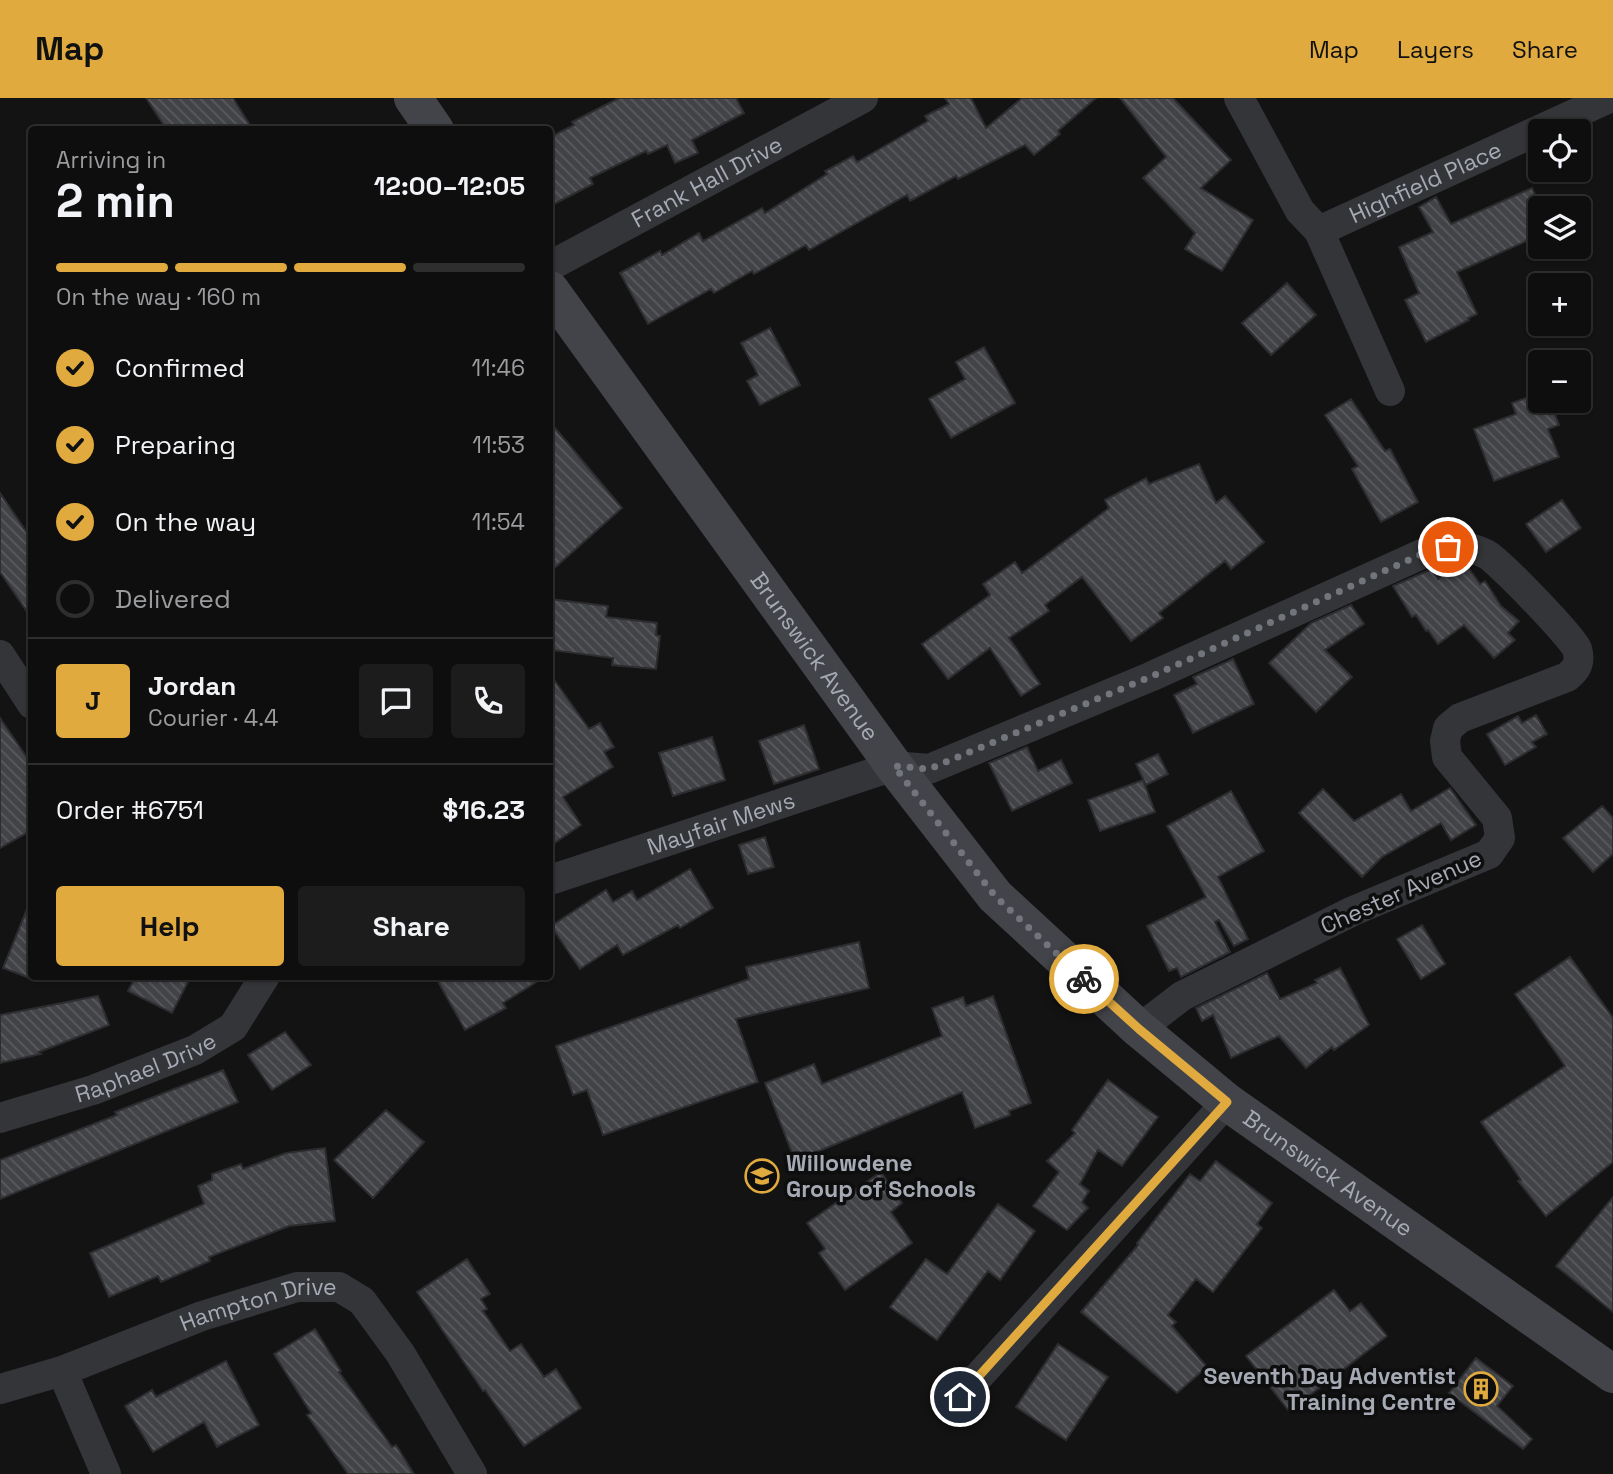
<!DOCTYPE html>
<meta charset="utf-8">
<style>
:root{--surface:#0e0e0f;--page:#1c1c1d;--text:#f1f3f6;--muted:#9b9c9e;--line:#2e2e2f;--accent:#e1aa3f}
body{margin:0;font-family:"Space Grotesk",sans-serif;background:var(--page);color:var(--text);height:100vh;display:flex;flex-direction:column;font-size:26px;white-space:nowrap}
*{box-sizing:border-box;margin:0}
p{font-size:23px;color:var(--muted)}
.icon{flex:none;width:38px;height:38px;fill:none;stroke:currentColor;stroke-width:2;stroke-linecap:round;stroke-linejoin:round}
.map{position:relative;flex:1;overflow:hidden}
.drawer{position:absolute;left:28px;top:28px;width:525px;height:854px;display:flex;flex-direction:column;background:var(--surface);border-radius:7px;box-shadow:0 2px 5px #0004,0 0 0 2px var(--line)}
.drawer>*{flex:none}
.buttons{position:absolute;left:1528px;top:21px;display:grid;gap:14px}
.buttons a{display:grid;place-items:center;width:63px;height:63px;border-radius:7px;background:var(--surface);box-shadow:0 2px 5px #0004,0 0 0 2px var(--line);font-size:35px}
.pin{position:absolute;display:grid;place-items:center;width:60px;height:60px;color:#fff;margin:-30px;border:4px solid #fff;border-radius:50%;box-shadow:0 2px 7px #0007}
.courier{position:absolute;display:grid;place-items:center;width:70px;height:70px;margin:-35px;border:5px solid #e1aa3f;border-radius:50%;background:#fff;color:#222;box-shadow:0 2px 9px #0007}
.summary em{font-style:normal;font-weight:600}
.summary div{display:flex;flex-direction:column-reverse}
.summary{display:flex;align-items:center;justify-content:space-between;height:119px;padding:0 28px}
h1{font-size:46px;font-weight:600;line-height:52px}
.bar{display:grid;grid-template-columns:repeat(4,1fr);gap:10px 7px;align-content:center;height:84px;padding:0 28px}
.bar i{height:9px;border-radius:5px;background:var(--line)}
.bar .current{background:var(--accent)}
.bar p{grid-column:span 4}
.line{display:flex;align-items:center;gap:18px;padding:0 28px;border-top:2px solid var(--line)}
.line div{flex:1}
.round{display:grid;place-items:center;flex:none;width:74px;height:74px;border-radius:7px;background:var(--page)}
ol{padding:0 28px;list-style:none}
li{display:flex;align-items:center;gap:21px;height:77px}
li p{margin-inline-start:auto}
li .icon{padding:7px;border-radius:50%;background:var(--accent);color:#111;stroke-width:4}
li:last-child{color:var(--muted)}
li i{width:38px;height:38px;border:4px solid var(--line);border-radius:50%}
.action{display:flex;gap:14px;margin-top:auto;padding:14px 28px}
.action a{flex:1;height:80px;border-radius:7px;background:var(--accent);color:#111;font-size:28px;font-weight:600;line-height:80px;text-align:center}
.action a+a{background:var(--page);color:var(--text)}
header{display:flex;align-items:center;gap:42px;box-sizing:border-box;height:98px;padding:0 35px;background:var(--accent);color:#111}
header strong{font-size:33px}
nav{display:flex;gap:38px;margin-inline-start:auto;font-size:24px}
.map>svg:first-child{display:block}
.building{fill:url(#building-back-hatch);stroke:#2d2d30;stroke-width:2}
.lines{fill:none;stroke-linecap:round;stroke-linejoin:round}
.minor{stroke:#343539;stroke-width:30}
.secondary{stroke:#434449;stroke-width:38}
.done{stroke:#73757c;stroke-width:7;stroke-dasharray:0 12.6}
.route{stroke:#e1aa3f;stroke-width:9}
.labels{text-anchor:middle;stroke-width:7;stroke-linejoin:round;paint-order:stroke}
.street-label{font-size:23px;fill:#a6aab4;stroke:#0e0e0f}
.poi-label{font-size:23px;font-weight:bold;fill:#a6aab4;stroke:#0e0e0f;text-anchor:start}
</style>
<header>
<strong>Map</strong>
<nav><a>Map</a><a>Layers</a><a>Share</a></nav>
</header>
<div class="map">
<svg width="1613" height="1376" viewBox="0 0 1613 1376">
<defs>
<pattern id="building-back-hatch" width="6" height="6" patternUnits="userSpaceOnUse" patternTransform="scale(1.75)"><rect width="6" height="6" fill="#424347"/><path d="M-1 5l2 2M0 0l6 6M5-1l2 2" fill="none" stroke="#5a5b5f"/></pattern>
</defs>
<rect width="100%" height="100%" fill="#131314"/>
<!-- building -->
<path class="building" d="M146,0H233L253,32H167Z
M619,0H736L744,15L692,42L698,55L675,65L667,47L648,56L646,53L590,80L593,86L550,108V39L574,27L572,24Z
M945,0H971L986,30L1022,0H1096L1058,33L1060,36L1034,57L1025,47L958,81L956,78L910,103L907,97L809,152L806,147L754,176L752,173L714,195L711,191L648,226L620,175L660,153L662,157L699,135L703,143L762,110L765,115L827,76L825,73L853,58L857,64L928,23L925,18L949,6Z
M1120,0H1173L1231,62L1201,90L1253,122L1222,173L1185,151L1195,135L1143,80L1166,59Z
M1532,90L1540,109V137L1457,174L1477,216L1468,220L1469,222L1426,244L1405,202L1419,195L1399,149L1433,134L1419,109L1436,99L1451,126Z
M1287,185L1316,217L1271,257L1242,225Z
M770,230L800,287L760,307L747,283L758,277L741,245Z
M984,249L1015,305L951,340L929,301L965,281L956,264Z
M1540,295V303H1550L1559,327L1548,331L1559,359L1494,383L1474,331L1516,316L1512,305Z
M1351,301L1385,353L1390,351L1418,404L1381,424L1352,371L1358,368L1325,317Z
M550,324L622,410L550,474Z
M1199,366L1216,405L1225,398L1264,444L1231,471L1225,463L1159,515L1163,520L1131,543L1082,479L1045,507L1049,513L1009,540L1040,586L1021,598L990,550L948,581L922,546L990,497L983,486L1015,464L1022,475L1109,410L1105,402L1146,380L1149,386Z
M0,395L32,442V521L0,474Z
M1562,402L1581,430L1546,454L1526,426Z
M1459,466L1467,468L1480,486L1485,483L1501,508L1519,523L1508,535L1515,542L1494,560L1464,527L1438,546L1428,532L1426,533L1416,517L1412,519L1393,488L1432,471L1438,481Z
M550,501L608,508L606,519L657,525L656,537L660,538L656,571L612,567L613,560L551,552L554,529L550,528Z
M1351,507L1364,526L1325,552L1352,579L1316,614L1269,565L1311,525Z
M1233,561L1254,606L1193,635L1174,597L1197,586L1193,579Z
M550,576L589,631L600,625L614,649L604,654L613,669L563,699L581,727L550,748Z
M1536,617L1547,636L1532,644L1536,649L1505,667L1487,636L1518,618L1522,625Z
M0,620L32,667V732L0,750Z
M804,627L819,671L774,686L759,643Z
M712,639L725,682L673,698L659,655Z
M1027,649L1038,673L1061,662L1072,685L1012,713L989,665Z
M1158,656L1168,676L1146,687L1136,666Z
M1143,682L1155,714L1100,733L1088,702Z
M1450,690L1476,727L1451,742L1441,725L1382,759L1362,779L1299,715L1323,691L1354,723L1401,696L1411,713Z
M1231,693L1264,753L1218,779L1248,841L1234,848L1219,822L1215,824L1230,854L1181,879L1177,870L1169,873L1147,828L1206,799L1167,728Z
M1602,708L1613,720V756L1593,774L1563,740Z
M765,739L774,769L748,776L739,747Z
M690,771L713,810L680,830L678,827L623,857L617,847L580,871L551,828L606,792L613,804L632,793L637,802Z
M31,801H32V881L3,870Z
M1422,827L1445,866L1421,881L1397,841Z
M859,844L869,890L736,921L758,984L603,1037L587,992L573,997L556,948L749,881L746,869Z
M1570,859L1613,920V1064L1546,1118L1518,1083L1521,1082L1481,1024L1565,968L1515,896Z
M1340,870L1369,927L1334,952L1332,949L1306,970L1279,938L1231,960L1213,917L1202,923L1196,910L1267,875L1280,901L1317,885L1315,882Z
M136,878H191L172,915L128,893Z
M435,878H546L503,905L506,910L465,932Z
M98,898L109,927L39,954L41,956L0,965V917Z
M993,898L1031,1005L1009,1013L1010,1017L975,1030L962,994L795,1063L765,985L814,966L822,986L942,938L932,910L963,899L966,908Z
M285,934L311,967L272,992L248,957Z
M223,972L238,1004L0,1101V1062L117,1017L115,1014Z
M1108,982L1158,1019L1122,1068L1098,1052L1080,1086L1089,1093L1082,1104L1088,1110L1067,1132L1033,1108L1059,1074L1047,1063L1075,1035L1072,1032Z
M386,1012L424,1044L373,1100L334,1062Z
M325,1050L335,1123L289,1128L209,1159L210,1163L161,1184L158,1178L109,1199L90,1155L204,1106L198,1088L212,1082V1076L241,1066L243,1071L286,1055Z
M1216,1063L1272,1105L1257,1126L1262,1130L1213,1194L1196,1181L1168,1217L1176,1224L1172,1228L1207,1269L1177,1295L1081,1214L1138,1147L1137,1145L1190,1076L1200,1083Z
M881,1074L902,1105L891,1114L912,1145L845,1192L819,1155L825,1151L807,1125Z
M1613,1099V1214L1556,1168Z
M998,1106L1035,1133L1000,1182L988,1173L937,1242L890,1209L926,1161L947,1176Z
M467,1161L490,1196L481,1201L487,1211L483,1213L510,1253L521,1246L544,1279L556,1271L581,1310L524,1348L485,1292L483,1293L417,1194Z
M1334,1192L1350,1213L1361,1205L1387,1238L1289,1313L1246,1258Z
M315,1231L341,1273L339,1274L392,1349L396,1347L414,1376H348L307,1317L311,1315L274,1256Z
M1058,1246L1108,1279L1066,1342L1016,1309Z
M1476,1260L1513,1288L1497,1308L1532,1341L1523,1351L1449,1295Z
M226,1263L259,1327L217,1349L204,1324L153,1354L125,1308L152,1292L156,1299Z"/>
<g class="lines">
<!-- minor -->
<g class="minor">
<path d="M1239,0L1300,113L1319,133L1390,293"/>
<path id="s1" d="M1319,133L1609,0"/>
<path id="s2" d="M550,168L863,0"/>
<path d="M0,557L32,606"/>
<path id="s3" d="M550,782L894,668L929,671L1150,579L1433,451C1453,448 1467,447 1486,456C1498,462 1572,539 1577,551C1581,564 1577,571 1567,579L1460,620L1448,630L1445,643L1447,659L1497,720L1500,740L1489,756L1353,813L1182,898L1139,931"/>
<path id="s4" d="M0,1020L93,992L195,952L233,929L265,878"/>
<path d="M62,1273L106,1376"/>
<path id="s5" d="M0,1291L62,1273L202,1218L297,1189H339L362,1203L400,1255L472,1376"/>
<path d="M960,1299L1227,1004"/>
</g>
<!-- secondary -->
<g class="secondary">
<path d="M413,0L435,32"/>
<path id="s6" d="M550,192L894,668L995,798L1139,931L1227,1004L1613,1276"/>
</g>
</g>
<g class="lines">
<!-- done -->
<path class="done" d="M1084,881L995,798L894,668L929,671L1150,579L1433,451L1448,449"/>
<!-- route -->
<path class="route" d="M960,1299L1227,1004L1139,931L1084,881"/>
</g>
<!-- icons -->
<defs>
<symbol id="school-ring" viewBox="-11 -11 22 22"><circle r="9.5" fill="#0e0e0f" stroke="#e1aa3f" stroke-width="1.5"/><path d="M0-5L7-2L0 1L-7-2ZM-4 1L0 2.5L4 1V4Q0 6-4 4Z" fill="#e1aa3f"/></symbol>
<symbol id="building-ring" viewBox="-11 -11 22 22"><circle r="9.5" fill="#0e0e0f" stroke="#e1aa3f" stroke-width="1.5"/><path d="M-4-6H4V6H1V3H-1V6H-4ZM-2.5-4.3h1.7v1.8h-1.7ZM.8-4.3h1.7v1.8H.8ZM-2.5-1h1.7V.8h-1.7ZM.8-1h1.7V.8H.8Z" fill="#e1aa3f"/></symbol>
</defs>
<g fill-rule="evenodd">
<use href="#school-ring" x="743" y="1059" width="38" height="38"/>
<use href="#building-ring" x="1462" y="1272" width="38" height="38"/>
</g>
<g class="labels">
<!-- street labels -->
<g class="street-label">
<text dy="8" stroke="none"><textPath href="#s2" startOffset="178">Frank Hall Drive</textPath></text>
<text dy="8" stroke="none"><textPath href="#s1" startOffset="117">Highfield Place</textPath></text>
<text dy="8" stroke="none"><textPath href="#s6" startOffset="452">Brunswick Avenue</textPath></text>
<text dy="8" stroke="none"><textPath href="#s3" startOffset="180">Mayfair Mews</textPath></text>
<text transform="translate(1401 794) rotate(-24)" y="8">Chester Avenue</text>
<text dy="8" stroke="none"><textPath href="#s4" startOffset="154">Raphael Drive</textPath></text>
<text dy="8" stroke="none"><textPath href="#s6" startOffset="1186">Brunswick Avenue</textPath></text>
<text dy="8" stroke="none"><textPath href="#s5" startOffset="273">Hampton Drive</textPath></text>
</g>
<!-- poi labels -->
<g class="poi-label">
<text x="786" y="1073">Willowdene<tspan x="786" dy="26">Group of Schools</tspan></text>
<text x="1456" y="1286" text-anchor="end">Seventh Day Adventist<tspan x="1456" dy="26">Training Centre</tspan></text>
</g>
</g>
</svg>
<div class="buttons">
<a><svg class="icon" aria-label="locate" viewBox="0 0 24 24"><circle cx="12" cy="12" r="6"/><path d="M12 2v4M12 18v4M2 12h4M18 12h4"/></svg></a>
<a><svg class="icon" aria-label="layers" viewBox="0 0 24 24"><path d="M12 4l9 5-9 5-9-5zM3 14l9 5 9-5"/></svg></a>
<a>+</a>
<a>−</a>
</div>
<div class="pin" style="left:1448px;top:449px;background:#ea580c"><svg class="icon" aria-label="bag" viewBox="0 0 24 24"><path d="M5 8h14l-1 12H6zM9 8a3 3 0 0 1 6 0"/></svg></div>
<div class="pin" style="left:960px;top:1299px;background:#1f2937"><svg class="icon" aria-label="home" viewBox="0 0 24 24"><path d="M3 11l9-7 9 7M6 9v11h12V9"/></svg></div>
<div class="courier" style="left:1084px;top:881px"><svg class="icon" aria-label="bike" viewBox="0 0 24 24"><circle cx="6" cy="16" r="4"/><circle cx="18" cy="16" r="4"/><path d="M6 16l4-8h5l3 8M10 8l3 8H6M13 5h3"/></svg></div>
<section class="drawer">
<div class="summary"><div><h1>2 min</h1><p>Arriving in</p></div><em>12:00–12:05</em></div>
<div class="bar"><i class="current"></i><i class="current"></i><i class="current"></i><i></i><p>On the way · 160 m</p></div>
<ol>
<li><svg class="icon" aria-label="check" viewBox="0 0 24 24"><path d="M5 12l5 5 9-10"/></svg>Confirmed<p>11:46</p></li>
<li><svg class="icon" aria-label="check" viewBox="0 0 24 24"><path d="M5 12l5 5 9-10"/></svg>Preparing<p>11:53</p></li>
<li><svg class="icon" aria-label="check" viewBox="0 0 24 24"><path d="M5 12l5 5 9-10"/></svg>On the way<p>11:54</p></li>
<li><i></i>Delivered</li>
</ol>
<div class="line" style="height:126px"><b class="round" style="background:var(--accent);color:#111">J</b><div><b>Jordan</b><p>Courier · 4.4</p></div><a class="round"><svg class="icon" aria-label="chat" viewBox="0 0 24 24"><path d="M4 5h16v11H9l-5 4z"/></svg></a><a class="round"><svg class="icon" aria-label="phone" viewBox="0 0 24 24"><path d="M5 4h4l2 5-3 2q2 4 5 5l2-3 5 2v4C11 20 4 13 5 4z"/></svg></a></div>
<div class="line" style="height:91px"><div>Order #6751</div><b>$16.23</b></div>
<div class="action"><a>Help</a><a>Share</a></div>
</section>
</div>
